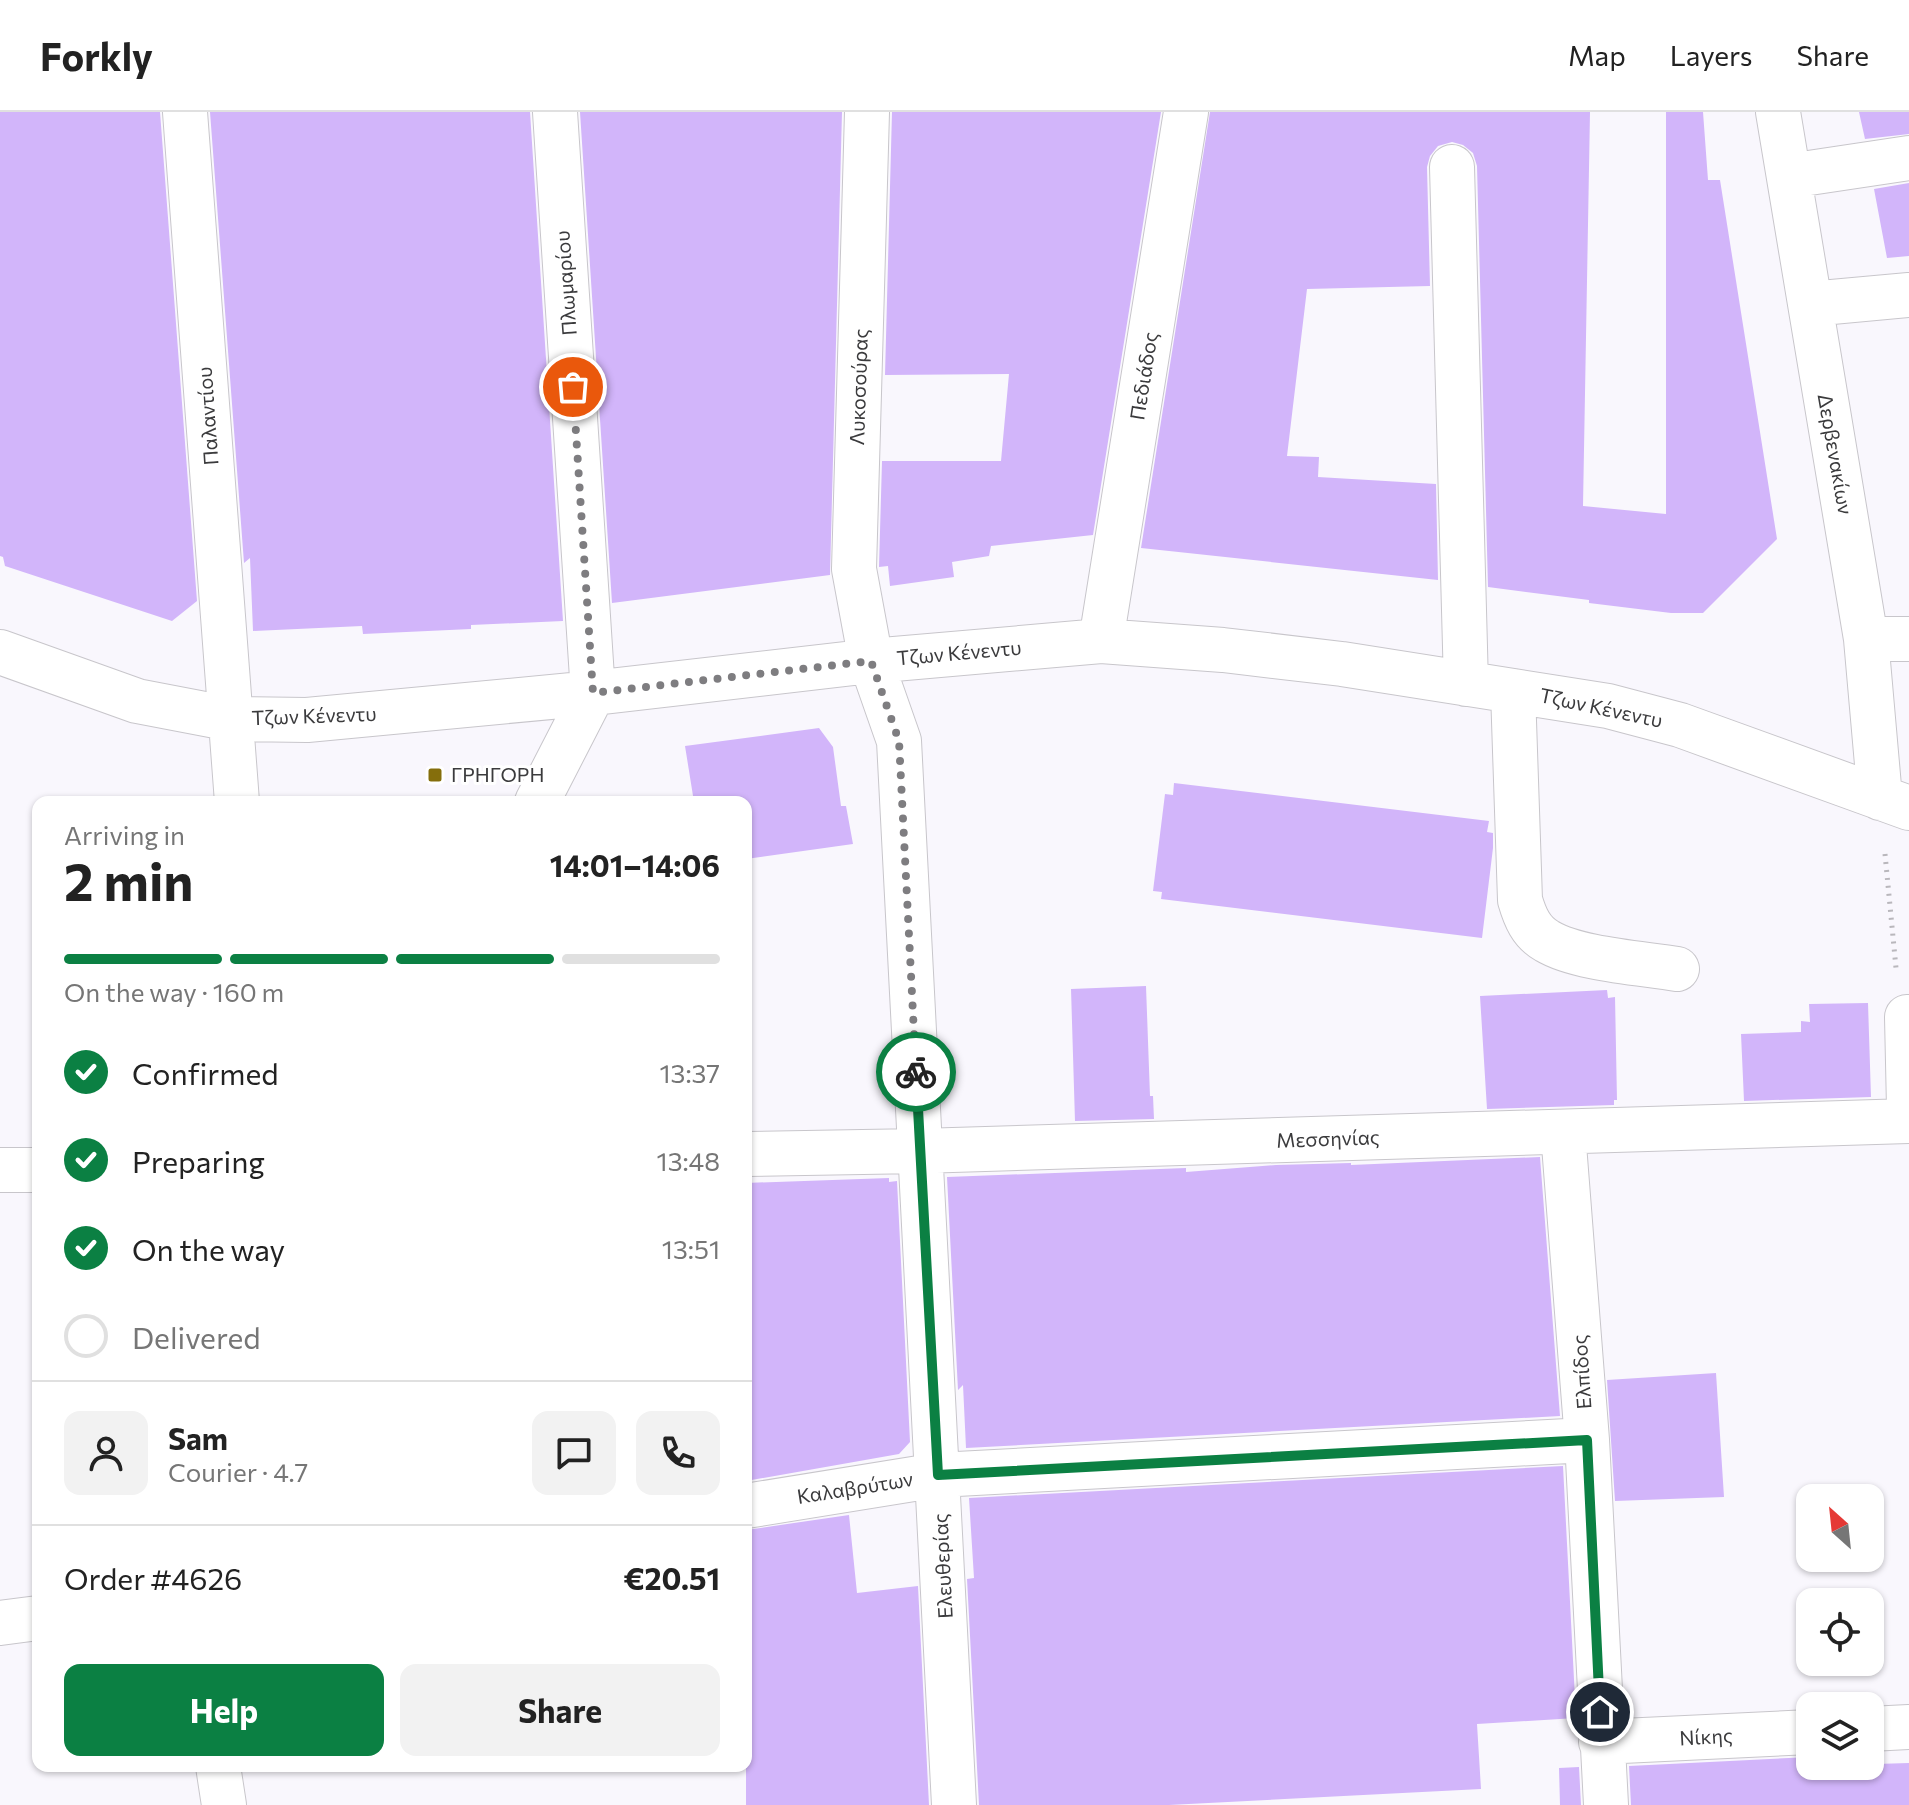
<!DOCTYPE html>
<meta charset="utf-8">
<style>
:root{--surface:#fff;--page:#f2f2f2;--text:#222;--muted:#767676;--line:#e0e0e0;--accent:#0b8043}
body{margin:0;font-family:Commissioner,sans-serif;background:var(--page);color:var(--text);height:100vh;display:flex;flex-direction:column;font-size:30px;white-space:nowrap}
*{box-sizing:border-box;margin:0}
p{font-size:26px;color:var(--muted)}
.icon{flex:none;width:44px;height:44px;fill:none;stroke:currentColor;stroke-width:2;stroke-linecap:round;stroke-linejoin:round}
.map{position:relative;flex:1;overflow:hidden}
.details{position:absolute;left:32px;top:684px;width:720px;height:976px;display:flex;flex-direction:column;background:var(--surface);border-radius:16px;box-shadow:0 2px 6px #0004}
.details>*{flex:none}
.needle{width:52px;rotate:333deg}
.buttons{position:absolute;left:1796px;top:1372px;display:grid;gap:16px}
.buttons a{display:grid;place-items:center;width:88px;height:88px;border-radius:16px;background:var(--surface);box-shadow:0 2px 6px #0004;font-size:40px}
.pin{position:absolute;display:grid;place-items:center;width:68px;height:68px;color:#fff;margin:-34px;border:4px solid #fff;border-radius:50%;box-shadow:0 2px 8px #0007}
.courier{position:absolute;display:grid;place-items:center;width:80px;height:80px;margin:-40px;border:6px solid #0b8043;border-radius:50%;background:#fff;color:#222;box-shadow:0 2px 10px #0007}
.headline em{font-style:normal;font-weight:700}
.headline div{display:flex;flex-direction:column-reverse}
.headline{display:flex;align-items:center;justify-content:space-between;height:136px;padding:0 32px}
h1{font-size:52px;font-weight:700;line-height:60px}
.bar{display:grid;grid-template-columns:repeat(4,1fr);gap:12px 8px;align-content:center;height:96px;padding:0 32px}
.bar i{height:10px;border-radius:6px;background:var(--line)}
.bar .selected{background:var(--accent)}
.bar p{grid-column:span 4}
.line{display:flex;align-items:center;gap:20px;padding:0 32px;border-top:2px solid var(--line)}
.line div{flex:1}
.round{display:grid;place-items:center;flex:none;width:84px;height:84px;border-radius:16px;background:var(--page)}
ol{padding:0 32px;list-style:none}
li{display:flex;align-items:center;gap:24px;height:88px}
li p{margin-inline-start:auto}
li .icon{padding:8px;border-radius:50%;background:var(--accent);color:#fff;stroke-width:4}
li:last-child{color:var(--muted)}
li i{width:44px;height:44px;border:4px solid var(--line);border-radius:50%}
.cta{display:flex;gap:16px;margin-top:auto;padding:16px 32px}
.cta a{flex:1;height:92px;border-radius:16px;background:var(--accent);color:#fff;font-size:32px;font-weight:700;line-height:92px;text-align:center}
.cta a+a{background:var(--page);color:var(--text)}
header{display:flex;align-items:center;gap:48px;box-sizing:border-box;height:112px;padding:0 40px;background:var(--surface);border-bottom:2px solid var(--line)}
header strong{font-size:38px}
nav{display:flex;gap:44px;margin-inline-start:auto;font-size:28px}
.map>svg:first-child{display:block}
.building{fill:#d2b5fa}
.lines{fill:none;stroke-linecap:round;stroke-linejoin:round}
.minor-casing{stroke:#c8c6cb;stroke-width:46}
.path{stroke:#b9b7bc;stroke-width:5;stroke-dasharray:2 6;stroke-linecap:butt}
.minor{stroke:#fff;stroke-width:44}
.done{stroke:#7e7d80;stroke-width:8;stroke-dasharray:0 14.4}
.route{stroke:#0b8043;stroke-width:10}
.poi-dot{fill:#856e0c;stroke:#fff;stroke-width:3}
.labels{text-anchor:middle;stroke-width:6;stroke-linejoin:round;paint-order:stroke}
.street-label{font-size:20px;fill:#3b3b3d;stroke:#fff}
.poi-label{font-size:20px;fill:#3b3b3d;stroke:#fff;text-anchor:start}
</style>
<header>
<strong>Forkly</strong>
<nav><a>Map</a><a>Layers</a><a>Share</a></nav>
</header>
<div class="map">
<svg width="1909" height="1693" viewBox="0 0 1909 1693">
<rect width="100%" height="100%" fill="#f9f7fd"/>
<!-- building -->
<path class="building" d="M0,0H160L197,489L172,509L5,454L3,445L0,444Z
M210,0H530L563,509L471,513V517L363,522L362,514L253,519L250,446L244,451Z
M580,0H842L830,463L612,491Z
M892,0H1161L1093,423L991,434L989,444L952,450L954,465L890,474L888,454L879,455L882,349H1001L1009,262L885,263Z
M1210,0H1590L1583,394L1666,402V0H1703L1708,68H1720L1777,427L1703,501H1671L1589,491V488L1488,475L1477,54L1473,41L1463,33L1452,30L1438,34L1430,44L1427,55L1430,174L1307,177L1287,344L1319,345L1318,365L1436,372L1438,468L1141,436Z
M1859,0H1909V22L1865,27Z
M1909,71V144L1887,146L1874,77Z
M819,616L833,635L841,694H846L853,732L746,747V690H694L685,634Z
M1174,671L1489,709L1487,720L1493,721V736L1482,826L1161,787L1162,780L1153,779L1165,682L1173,683Z
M1146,874L1150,984H1153L1154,1007L1075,1009L1071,877Z
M1607,878L1608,886L1615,885L1617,988H1614V993L1487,997L1480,884Z
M1868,891L1871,985L1744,989L1741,922L1801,920V909L1810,910L1809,892Z
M1540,1045L1560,1304L966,1336L963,1273L958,1278L947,1065L1186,1056V1060L1276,1053L1351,1051V1053Z
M889,1066V1070L897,1069L910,1330L899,1342L746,1369V1071Z
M1716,1261L1724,1385L1615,1389L1607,1268Z
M1563,1354L1576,1606L1477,1612L1481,1677L1169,1693H979L967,1467L974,1466L969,1386Z
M849,1403L857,1481L918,1474L929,1693H746V1418Z
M1810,1645V1654L1909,1651V1693H1631L1629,1654Z
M1579,1655L1581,1693H1560L1559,1656Z"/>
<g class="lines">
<defs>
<path id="minor" d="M185,0L237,690
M867,0L854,457L871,549L899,629L954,1693
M1778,0L1866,527L1880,686
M1452,55L1466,572
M1789,64L1909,46
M1810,192L1909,183
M1866,527H1909
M1101,529L1186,0
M0,540L137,589L231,607L307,608L593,581L871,549L1101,529L1223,538L1342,552L1608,594L1680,613L1909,696
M1513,579L1520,788C1525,805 1531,820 1547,829C1577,847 1640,851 1677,857
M537,690L593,581L555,0
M1907,905L1909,996
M1563,1020L1587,1328L1606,1693
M746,1042L920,1039L1909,1009
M0,1058H38
M746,1394L938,1363L1587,1328
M0,1511L38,1506
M1870,1617L1909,1615
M1601,1630L1810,1620
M218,1654L224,1693"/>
</defs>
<!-- minor casing -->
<use href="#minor" class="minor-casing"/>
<!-- path -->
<path class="path" d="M1885,742L1896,856"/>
<!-- minor -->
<use href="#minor" class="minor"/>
</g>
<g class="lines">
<!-- done -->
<path class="done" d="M573,275L593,581L871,549L899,629L916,960"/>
<!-- route -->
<path class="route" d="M916,960L938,1363L1587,1328L1600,1600"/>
</g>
<!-- markers -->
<rect class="poi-dot" x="427" y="655" width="16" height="16" rx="4"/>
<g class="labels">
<!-- street labels -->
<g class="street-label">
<text transform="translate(566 171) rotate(-94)" y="7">Πλωμαρίου</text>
<text transform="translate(1144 264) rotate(-81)" y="7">Πεδιάδος</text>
<text transform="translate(859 275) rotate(-88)" y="7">Λυκοσούρας</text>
<text transform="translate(208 304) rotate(-94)" y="7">Παλαντίου</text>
<text transform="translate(1835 342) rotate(80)" y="7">Δερβενακίων</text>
<text transform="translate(959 541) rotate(-5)" y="7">Τζων Κένεντυ</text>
<text transform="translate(1601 596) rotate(12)" y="7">Τζων Κένεντυ</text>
<text transform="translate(314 604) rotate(-2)" y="7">Τζων Κένεντυ</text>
<text transform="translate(1328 1027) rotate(-2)" y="7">Μεσσηνίας</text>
<text transform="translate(1582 1260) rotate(-94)" y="7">Ελπίδος</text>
<text transform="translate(855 1376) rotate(-9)" y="7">Καλαβρύτων</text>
<text transform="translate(943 1454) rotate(-93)" y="7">Ελευθερίας</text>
<text transform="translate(1706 1625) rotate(-3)" y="7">Νίκης</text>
</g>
<!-- poi labels -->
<g class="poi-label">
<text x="451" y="670">ΓΡΗΓΟΡΗ</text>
</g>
</g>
</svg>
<div class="buttons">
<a><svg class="needle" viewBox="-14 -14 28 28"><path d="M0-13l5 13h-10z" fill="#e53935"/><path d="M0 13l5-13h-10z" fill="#767676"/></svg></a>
<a><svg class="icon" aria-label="locate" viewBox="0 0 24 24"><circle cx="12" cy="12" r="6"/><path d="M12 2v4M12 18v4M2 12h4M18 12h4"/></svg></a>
<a><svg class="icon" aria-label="layers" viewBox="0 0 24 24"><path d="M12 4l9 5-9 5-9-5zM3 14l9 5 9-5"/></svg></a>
</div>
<div class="pin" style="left:573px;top:275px;background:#ea580c"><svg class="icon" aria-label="bag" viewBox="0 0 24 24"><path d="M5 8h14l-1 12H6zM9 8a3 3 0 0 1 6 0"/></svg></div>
<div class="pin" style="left:1600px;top:1600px;background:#1f2937"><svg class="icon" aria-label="home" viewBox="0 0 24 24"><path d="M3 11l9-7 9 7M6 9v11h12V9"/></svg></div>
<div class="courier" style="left:916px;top:960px"><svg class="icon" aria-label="bike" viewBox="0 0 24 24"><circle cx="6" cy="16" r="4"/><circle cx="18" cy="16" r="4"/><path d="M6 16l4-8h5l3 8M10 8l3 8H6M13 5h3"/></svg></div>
<section class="details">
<div class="headline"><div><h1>2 min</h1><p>Arriving in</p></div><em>14:01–14:06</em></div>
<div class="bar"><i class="selected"></i><i class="selected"></i><i class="selected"></i><i></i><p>On the way · 160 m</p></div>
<ol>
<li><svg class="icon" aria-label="check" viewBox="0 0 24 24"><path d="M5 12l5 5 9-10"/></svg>Confirmed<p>13:37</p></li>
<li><svg class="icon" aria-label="check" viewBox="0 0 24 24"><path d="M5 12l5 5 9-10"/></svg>Preparing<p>13:48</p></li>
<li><svg class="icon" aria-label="check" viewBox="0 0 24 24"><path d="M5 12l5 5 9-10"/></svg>On the way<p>13:51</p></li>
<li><i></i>Delivered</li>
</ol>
<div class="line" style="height:144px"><a class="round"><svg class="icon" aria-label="person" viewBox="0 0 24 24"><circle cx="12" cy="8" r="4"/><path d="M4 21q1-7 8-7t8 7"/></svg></a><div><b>Sam</b><p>Courier · 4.7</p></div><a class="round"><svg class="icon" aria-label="chat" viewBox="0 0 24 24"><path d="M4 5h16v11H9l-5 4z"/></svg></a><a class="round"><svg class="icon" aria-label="phone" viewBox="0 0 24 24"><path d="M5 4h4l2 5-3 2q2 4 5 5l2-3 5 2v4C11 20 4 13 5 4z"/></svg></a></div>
<div class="line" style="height:104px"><div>Order #4626</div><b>€20.51</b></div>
<div class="cta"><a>Help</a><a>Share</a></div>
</section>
</div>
